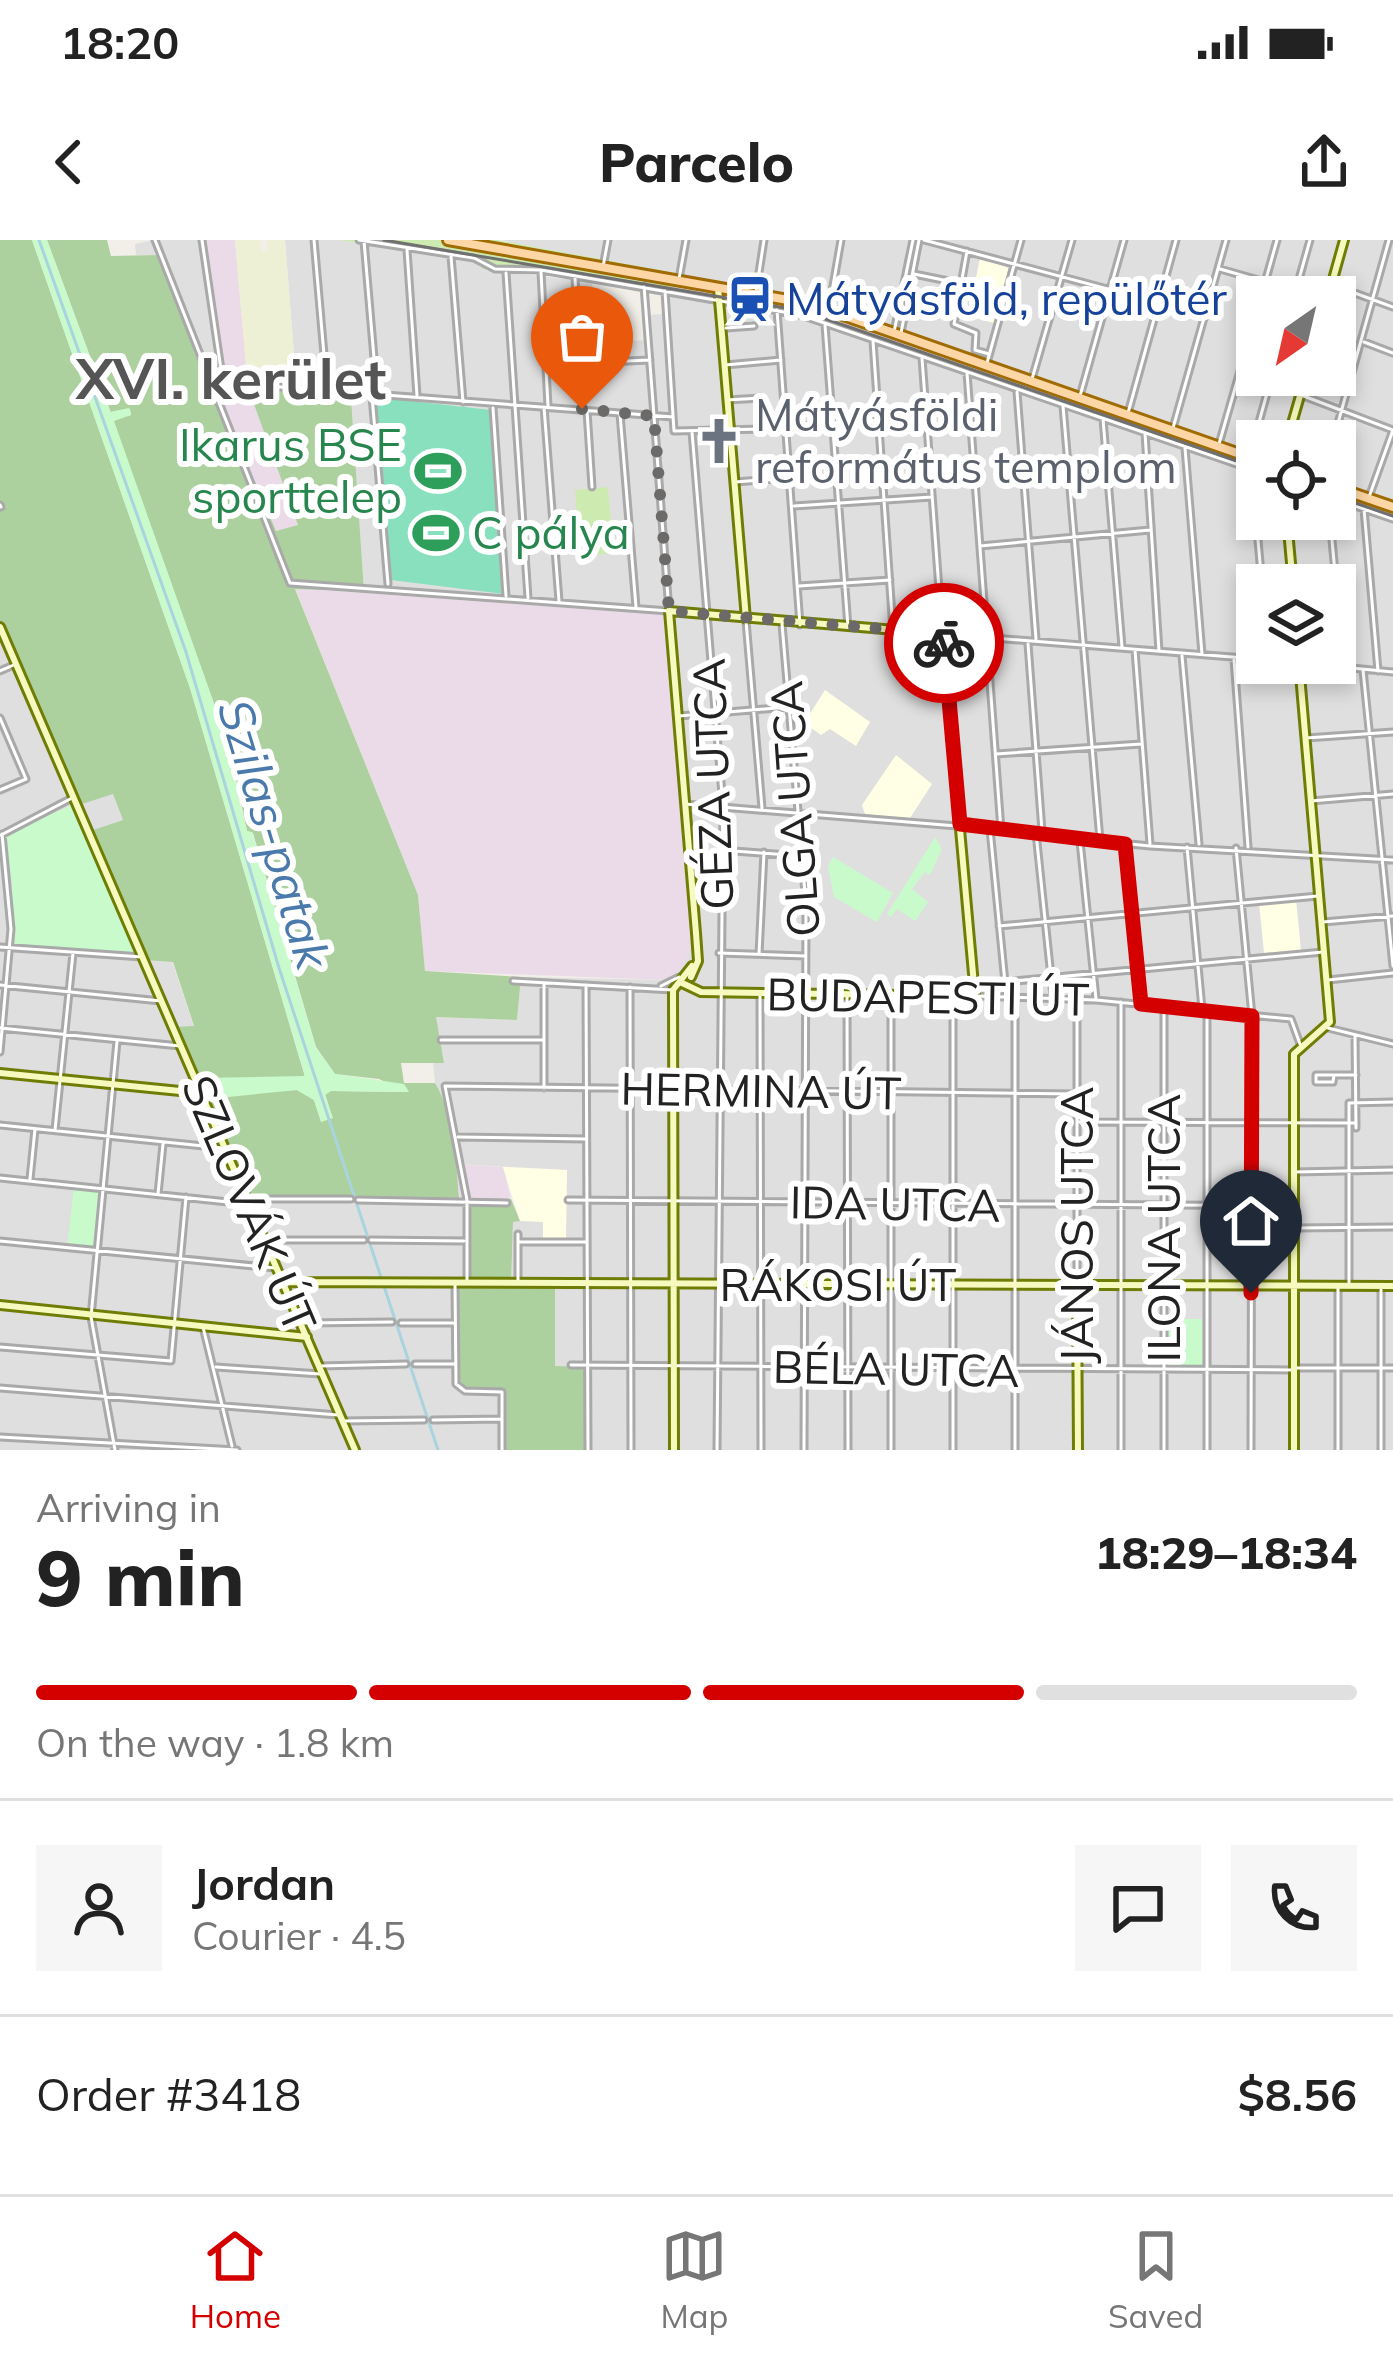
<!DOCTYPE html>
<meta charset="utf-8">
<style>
:root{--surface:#fff;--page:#f6f6f6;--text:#222;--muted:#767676;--line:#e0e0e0;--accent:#d40000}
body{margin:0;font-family:Mulish,sans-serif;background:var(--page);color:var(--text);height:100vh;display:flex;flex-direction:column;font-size:45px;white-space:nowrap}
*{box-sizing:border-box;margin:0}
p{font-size:39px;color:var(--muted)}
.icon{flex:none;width:66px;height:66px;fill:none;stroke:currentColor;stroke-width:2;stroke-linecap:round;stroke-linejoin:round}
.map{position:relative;height:1210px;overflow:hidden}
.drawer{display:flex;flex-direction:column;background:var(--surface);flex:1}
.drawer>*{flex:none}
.needle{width:78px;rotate:214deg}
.fabs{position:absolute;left:1236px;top:36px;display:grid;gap:24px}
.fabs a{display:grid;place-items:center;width:120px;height:120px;border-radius:0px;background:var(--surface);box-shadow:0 6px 18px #0003;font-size:60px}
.pin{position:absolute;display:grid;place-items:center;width:102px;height:102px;color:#fff;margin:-123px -51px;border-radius:50% 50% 50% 0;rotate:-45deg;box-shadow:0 0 12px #0007}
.pin .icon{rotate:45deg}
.courier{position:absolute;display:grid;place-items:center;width:120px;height:120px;margin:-60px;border:9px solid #d40000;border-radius:50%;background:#fff;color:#222;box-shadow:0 3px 15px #0007}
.headline em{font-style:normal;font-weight:800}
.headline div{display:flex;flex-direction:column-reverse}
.headline{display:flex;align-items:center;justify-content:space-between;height:204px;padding:0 36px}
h1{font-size:78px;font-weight:800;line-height:90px}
.bar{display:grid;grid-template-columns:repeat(4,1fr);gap:18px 12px;align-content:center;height:144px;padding:0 36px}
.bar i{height:15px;border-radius:9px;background:var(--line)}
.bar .selected{background:var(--accent)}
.bar p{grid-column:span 4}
.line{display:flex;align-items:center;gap:30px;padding:0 36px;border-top:3px solid var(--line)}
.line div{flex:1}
.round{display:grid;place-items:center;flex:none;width:126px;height:126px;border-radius:0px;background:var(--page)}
.status{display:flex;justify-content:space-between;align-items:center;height:84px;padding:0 60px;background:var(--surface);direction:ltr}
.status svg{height:33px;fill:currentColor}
header{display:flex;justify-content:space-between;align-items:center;height:156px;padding:0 36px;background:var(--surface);font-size:54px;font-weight:800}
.tabs{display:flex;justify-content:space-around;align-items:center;height:168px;border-top:3px solid var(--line);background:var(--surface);font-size:33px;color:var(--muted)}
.tabs a{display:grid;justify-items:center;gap:6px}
.tabs .selected{color:var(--accent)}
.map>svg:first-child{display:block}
.residential{fill:#e0dfdf;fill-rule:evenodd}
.industrial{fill:#ebdbe8}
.education{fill:#ffffe5}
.farmland{fill:#eef0d5}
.grass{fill:#cdebb0}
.forest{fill:#add19e}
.park{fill:#c8facc}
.pitch{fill:#88e0be}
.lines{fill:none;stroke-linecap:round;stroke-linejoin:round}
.stream{stroke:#aad3df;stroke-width:3}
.street-casing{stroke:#a9a9a9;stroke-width:9}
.secondary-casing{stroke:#707d05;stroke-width:12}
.primary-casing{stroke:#a06b00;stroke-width:14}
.street{stroke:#fff;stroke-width:3}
.secondary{stroke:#f7fabf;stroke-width:6}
.primary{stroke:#fcd6a4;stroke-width:8}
.tram{stroke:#707070;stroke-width:3}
.done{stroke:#6b6a68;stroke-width:12;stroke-dasharray:0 21.6}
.route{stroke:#d40000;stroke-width:15}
.labels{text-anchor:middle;stroke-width:12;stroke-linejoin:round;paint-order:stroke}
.transit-label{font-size:45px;fill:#164399;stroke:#fff;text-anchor:start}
.worship-label{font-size:45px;fill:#5b616d;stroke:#fff;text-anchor:start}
.leisure-label{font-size:45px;fill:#27864d;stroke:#fff;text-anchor:end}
.street-label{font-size:45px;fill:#222;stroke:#fff}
.water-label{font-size:48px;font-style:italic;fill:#4a7aab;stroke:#fff}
.district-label{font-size:57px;font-weight:bold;fill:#555;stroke:#fff}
</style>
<div class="status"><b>18:20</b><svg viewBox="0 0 49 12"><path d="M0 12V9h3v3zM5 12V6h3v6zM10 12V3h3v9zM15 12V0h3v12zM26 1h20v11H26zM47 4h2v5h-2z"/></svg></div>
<header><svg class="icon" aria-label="back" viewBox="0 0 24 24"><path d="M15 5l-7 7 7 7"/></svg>Parcelo<svg class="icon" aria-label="share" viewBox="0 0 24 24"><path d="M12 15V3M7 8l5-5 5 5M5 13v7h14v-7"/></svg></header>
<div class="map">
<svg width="1393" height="1210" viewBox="0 0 1393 1210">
<rect width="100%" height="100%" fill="#f2efe9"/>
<!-- residential -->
<path class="residential" d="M153,0H204L217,148H212L158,15H136L135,4Z
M285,0H340L477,22L485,30L592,42L597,103L646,100L643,51L648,75L663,74V51L502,0H1393V1210H588L554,1127L511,1046L513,981H544L567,930L456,924L454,897L435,843L433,822H444L435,777L517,780L521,737L666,740L683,726L692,703L666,375L364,351L351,157L297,153ZM1257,57H1335V135H1257ZM1257,201H1335V279H1257ZM1257,345H1335V423H1257Z
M0,387L80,564L113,553L123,580L91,591L172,721L194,787H176L350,959L467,958L465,1151L502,1152V1210H0Z"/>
<!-- industrial -->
<path class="industrial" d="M204,0H235L248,148L299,286L275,291L217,148Z
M295,348L666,375L692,703L683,726L666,740L425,731L418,655Z
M456,924L503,927L511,959L459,958Z"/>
<!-- education -->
<path class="education" d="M980,18L1009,28L994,83L968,76Z
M825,450L870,482L856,506L830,489L821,495L804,483Z
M896,515L932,544L910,578L865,574L862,565Z
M1296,659L1301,710L1264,713L1259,663Z
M503,927L567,930L566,999H543V982L520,981Z"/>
<!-- farmland -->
<path class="farmland" d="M235,0H259L262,12L268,11L267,0H285L297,153L248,148Z"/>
<!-- grass -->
<path class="grass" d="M340,0H497L677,33L673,52L523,30H484L476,22Z
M608,247L614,313L580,316L575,250Z"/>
<!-- forest -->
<path class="forest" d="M0,0H32L190,448L305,837L200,840L217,854L297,850L314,860L321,881L332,877L325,854L331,851L407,852L379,839L335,834L316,807L253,593L247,591L229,506L113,180L131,175L130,169L111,173L47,0H107L111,16L158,15L276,291L298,285L248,148L351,157L364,351L295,349L418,655L425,731L521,737L517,780L436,777L444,823H401L404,843H435C455,877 456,919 459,958H249L175,787L194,786L173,722L146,720L90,591L123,580L113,554L79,565L0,387Z
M467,958L511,959L520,981L513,982L511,1046L555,1047V1126L588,1127V1210H502V1152L465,1151L456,1144L455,1045H466Z"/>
<!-- park -->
<path class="park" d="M32,0H47L110,172L129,168L131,175L114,181L229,506L234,542L241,543L238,556L247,591L252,592L316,808L335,834L404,844L409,852L331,851L325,855L333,878L321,882L314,860L297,850L208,859L200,838L305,836L190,448Z
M72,565L136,713L11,708L12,644L5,594Z
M935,597L942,609L930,635L925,632L912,649L928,662L915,681L897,669L891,677L887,674Z
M833,617L893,653L877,682L834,657L828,626Z
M74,946L104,949L98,1011L67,1008Z
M1167,1079H1202V1128H1167Z"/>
<!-- pitch -->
<path class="pitch" d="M375,157L491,170L504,354L391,340Z"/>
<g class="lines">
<!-- stream -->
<path class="stream" d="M39,0L186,412L279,728L438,1210"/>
<defs>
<path id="street" d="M155,0L290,343L669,371L644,46
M202,0L223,143
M314,0L327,149
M359,0L474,18L495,29L541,30L801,75L1257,231
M924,0L1205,75
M364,1L377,153
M407,10L417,156
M967,11L954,84L976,93L975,110L989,114
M451,16L463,162
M603,27L608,0
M1220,29L1262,41
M541,32L548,166
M506,33L528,358
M914,34L958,43
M575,38L582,167
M679,39L686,0
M1333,45L1393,67
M665,51L674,191L768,189
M756,52L764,0
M1261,57L1277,0
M1294,57L1310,0
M829,69L841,0
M777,70L800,385
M825,85L848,387
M726,88L754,86
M894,92L913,0
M901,93L919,0
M873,101L893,390
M1364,102L1393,113
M922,118L942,390
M581,123L650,120
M987,123L1021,0
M725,125L781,120
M967,133L1001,590
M1032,139L1072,0
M217,150L224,144L267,146L673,177
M1017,152L1036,399
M1301,155L1393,190L1369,257
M372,156L388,344
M1080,156L1124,0
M727,160L761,158
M1063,166L1100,600
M544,167L559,361
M493,168L506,356
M587,171L592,247
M1128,173L1176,0
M620,174L636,367
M1103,179L1122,407
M788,187L878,180
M1173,188L1226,0
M692,192L723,567L717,1210
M1145,193L1159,411
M1333,201L1389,0
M1219,204L1257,72
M1185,208L1202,414
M1250,215L1272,135
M1252,233L1262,345
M735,242L789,238
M1335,259L1393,279
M0,265L1,267
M794,266L932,257
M1364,269L1378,431
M1330,279L1344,428
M980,306L1150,290
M799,346L890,340
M746,381L762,568
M782,384L806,665L804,1210
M943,394L1257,419
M1028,404L1042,591
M1135,410L1150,604
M1182,416L1199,604
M1234,419L1248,607
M1300,423L1393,432
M1363,430L1393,726
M0,431L16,424
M679,476L788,467
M0,478L26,539L0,550
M1306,498L1393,492
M996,514L1141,504
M1311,561L1393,554
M685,564L957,586
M963,587L1150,606L1393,620
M990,589L1006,753
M1036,593L1053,756
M1,595L72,558
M1080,601L1096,759
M1125,605L1141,763
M1187,607L1202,769
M1236,608L1252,776L1251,1210
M721,610L800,616
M1323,682L1393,676
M999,686L1318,656
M0,707L142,717
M719,713L805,716
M759,714L764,612
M1328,740L1393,733
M513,741L673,750
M1004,742L1323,712
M544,744V848
M0,745L161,761
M586,745L588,1210
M661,746L679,737
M630,747L631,1210
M1015,755V1210
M760,756L761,1210
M977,756L1096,760L1291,779L1300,804
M847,757L848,1210
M953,759V1210
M1121,762V1210
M1207,771V1210
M0,788L180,806
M1328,788L1393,804
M1355,797L1356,888
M441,800H542
M0,812L11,689L2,594
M1334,835L1333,842H1316V835H1356
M1079,882L1356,883
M0,885L223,908
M55,890L73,713
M458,897L586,899
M1294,932L1393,930
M0,938L247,964
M30,939L35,889
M158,954L163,904
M251,959H351
M358,960L507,963
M568,960L1292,966
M1295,988L1393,987
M265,1000H364
M371,1000L464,1001
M0,1001L275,1028
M518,1002H586
M467,1040V960L445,846L1077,854
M518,1040V994
M455,1044L456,1144L465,1151L502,1152V1210
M1349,1044V863L1393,862
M1077,1045V761
M1338,1048V1210
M304,1083L392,1082
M401,1083H453
M203,1087L232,1206
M0,1107L171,1121L186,957
M415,1124H454
M571,1125L1292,1130
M319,1126L406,1124
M216,1127L320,1134
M1294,1128H1393
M0,1148L338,1175
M433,1180L501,1179
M342,1181L424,1180
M0,1197L237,1210
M115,1210L91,1077L117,801
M891,1210V758
M1164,1210V767
M1381,1210V1050"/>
<path id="secondary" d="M718,48L746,379
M1328,57L1344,0
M1287,201L1306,135
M1287,279L1293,345
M0,387L355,1210
M691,737L698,721L696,693L669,371L943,394L960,584
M680,742L701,752L975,756L960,589
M0,833L200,853
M283,1042L1393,1046
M1077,1047L1078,1210
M0,1065L307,1097
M674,1210L673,750L692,726
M1294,1210V814L1330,782L1299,423"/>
<path id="primary" d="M448,0L811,64L1257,220
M1335,247L1393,267"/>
</defs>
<!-- street casing -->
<use href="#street" class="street-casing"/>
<!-- secondary casing -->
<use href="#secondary" class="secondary-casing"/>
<!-- primary casing -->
<use href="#primary" class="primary-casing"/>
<!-- street -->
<use href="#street" class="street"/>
<!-- secondary -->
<use href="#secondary" class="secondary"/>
<!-- primary -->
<use href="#primary" class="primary"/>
<!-- tram -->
<path class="tram" d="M384,0L803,71L1257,228
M1335,256L1393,276"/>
</g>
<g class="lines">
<!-- done -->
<path class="done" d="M582,169L654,176L669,371L943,394L944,403"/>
<!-- route -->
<path class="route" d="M944,403L960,584L1125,604L1141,764L1252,776L1251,1053"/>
</g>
<!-- icons -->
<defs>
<symbol id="station-bare" viewBox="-9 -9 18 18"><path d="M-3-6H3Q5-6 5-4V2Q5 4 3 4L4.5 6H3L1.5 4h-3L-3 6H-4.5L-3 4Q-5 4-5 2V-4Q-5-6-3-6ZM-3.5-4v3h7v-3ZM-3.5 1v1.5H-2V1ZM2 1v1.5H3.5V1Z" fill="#1a4fb4" stroke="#fff" stroke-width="2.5" paint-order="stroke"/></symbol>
<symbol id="church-bare" viewBox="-9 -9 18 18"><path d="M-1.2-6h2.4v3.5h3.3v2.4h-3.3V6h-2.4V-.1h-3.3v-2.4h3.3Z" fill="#6b7280" stroke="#fff" stroke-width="2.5" paint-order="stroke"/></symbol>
<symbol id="stadium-bare" viewBox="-9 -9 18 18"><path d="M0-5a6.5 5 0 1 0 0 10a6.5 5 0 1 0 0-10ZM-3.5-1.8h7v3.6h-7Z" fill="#2e9e5b" stroke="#fff" stroke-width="2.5" paint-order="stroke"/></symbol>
</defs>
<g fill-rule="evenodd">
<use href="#station-bare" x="717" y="26" width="66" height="66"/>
<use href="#church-bare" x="686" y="168" width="66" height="66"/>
<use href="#stadium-bare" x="405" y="198" width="66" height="66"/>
<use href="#stadium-bare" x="403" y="260" width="66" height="66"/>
</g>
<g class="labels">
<!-- transit labels -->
<g class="transit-label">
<text x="786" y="75">Mátyásföld, repülőtér</text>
</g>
<!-- worship labels -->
<g class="worship-label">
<text x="755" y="191">Mátyásföldi<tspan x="755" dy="52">református templom</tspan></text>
</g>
<!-- leisure labels -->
<g class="leisure-label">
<text x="402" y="221">Ikarus BSE<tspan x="402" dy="52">sporttelep</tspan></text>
<text x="472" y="309" text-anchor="start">C pálya</text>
</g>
<!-- street labels -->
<g class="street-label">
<text transform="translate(713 544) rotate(-92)" y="16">GÉZA UTCA</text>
<text transform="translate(795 569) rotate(-94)" y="16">OLGA UTCA</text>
<text transform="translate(928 757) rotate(1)" y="16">BUDAPESTI ÚT</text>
<text transform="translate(761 851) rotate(1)" y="16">HERMINA ÚT</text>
<text transform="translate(249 964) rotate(67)" y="16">SZLOVÁK ÚT</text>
<text transform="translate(895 964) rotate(1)" y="16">IDA UTCA</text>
<text transform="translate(1077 985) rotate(-90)" y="16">JÁNOS UTCA</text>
<text transform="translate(1164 988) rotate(-90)" y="16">ILONA UTCA</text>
<text x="838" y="1061">RÁKOSI ÚT</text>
<text transform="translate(896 1129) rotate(1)" y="16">BÉLA UTCA</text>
</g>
<!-- water labels -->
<g class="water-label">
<text transform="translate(274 594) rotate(73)" y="17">Szilas-patak</text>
</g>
<!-- district labels -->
<g class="district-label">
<text x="231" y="159">XVI. kerület</text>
</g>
</g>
</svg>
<div class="fabs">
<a><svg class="needle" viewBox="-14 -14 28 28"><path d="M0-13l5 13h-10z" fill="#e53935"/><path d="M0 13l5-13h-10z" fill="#767676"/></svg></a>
<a><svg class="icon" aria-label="locate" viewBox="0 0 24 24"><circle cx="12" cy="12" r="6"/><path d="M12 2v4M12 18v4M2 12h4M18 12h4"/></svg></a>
<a><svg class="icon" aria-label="layers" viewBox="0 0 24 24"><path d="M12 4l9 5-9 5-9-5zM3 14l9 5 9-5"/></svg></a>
</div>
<div class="pin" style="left:582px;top:169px;background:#ea580c"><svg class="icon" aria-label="bag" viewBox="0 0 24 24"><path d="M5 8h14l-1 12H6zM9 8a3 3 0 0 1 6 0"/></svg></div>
<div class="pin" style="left:1251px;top:1053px;background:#1f2937"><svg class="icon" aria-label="home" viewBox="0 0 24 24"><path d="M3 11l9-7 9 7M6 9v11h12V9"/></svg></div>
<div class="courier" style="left:944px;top:403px"><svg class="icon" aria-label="bike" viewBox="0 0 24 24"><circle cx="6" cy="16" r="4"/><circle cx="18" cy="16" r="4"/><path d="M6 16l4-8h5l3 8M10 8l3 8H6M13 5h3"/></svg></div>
</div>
<section class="drawer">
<div class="headline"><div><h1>9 min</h1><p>Arriving in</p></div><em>18:29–18:34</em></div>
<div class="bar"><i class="selected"></i><i class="selected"></i><i class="selected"></i><i></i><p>On the way · 1.8 km</p></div>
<div class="line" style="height:216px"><a class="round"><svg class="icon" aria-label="person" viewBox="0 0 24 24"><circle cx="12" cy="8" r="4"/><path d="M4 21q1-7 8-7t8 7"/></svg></a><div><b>Jordan</b><p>Courier · 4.5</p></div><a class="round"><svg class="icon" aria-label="chat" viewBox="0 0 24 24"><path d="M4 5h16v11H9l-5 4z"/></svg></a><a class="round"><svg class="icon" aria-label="phone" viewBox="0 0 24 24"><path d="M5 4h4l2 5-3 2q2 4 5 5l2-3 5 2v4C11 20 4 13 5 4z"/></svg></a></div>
<div class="line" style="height:156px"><div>Order #3418</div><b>$8.56</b></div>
</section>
<nav class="tabs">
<a class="selected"><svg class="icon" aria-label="home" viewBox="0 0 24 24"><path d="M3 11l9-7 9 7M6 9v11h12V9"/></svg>Home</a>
<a><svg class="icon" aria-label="map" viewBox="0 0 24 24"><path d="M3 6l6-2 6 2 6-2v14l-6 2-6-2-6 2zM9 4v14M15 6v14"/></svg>Map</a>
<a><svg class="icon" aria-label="saved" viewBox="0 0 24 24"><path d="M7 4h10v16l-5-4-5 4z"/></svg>Saved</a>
</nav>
